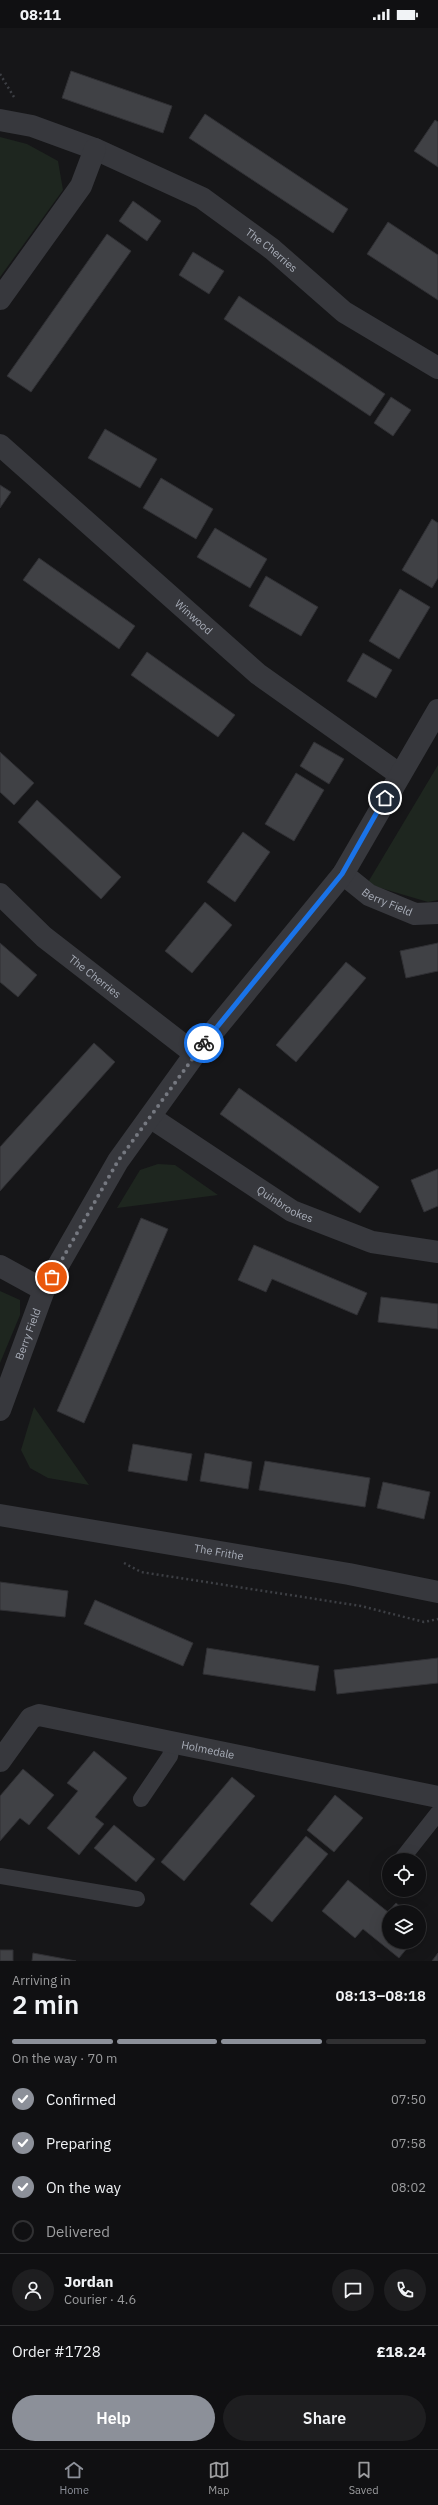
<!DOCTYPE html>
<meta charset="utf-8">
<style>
:root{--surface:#101012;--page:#1e1e20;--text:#f1f3f6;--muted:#9c9d9f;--line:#303032;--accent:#8c9099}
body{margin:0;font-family:"IBM Plex Sans",sans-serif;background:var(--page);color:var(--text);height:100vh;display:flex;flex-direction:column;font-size:15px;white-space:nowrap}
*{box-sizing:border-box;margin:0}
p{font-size:13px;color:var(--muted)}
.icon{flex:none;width:22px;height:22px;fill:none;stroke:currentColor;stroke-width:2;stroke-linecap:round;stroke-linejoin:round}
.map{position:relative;height:1933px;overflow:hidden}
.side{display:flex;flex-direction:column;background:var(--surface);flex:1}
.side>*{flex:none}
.fabs{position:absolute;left:382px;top:1825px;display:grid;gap:8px}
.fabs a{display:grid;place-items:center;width:44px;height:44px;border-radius:50%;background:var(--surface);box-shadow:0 4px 16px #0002,0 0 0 1px var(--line);font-size:20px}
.pin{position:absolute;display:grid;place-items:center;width:34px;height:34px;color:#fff;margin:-17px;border:2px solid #fff;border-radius:50%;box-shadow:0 1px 4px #0007}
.courier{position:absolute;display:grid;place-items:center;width:40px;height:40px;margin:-20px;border:3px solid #1a73e8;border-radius:50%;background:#fff;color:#222;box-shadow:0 1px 5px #0007}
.overview em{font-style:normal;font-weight:600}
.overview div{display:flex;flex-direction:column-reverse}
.overview{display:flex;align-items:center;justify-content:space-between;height:68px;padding:0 12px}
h1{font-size:26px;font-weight:600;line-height:30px}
.bar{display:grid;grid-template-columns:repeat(4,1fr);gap:6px 4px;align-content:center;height:48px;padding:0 12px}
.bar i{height:5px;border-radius:3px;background:var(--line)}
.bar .active{background:var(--accent)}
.bar p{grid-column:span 4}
.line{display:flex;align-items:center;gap:10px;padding:0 12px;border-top:1px solid var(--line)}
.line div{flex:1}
.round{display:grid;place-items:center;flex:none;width:42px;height:42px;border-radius:21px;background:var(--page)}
ol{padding:0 12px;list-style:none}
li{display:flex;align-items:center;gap:12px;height:44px}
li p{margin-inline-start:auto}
li .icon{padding:4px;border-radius:50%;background:var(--accent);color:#fff;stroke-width:4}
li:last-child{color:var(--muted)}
li i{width:22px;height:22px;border:2px solid var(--line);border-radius:50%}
.button{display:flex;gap:8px;margin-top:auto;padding:8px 12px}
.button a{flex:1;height:46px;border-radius:24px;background:var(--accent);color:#fff;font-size:16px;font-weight:600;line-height:46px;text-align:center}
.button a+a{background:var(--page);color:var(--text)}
.status{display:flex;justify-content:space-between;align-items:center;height:28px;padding:0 20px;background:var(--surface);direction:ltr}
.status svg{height:11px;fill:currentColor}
.menu{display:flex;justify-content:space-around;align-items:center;height:56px;border-top:1px solid var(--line);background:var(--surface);font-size:11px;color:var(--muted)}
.menu a{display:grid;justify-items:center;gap:2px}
.menu .active{color:var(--accent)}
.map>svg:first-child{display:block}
.green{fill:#1e261f}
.building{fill:#404145;stroke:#303034}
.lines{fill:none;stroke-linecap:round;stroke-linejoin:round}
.path{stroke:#3d3f44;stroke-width:2.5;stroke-dasharray:2 3;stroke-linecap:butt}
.service{stroke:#37383d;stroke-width:16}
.minor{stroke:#37383d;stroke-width:22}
.done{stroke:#757880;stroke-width:4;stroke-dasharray:0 7.2}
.route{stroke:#1a73e8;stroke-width:5}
.labels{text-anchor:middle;stroke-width:4;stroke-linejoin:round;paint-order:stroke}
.street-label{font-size:11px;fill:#a8adb8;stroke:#111113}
</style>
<div class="status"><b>08:11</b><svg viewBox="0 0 49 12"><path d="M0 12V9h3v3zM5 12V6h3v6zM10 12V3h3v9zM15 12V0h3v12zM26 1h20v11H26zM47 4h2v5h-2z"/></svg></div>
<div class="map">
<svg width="438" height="1933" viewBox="0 0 438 1933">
<rect width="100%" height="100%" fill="#161618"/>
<!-- green -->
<path class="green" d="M0,109L27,116L58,133L63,162L0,249Z
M438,737V872L428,874L367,856Z
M158,1136L175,1137L218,1167L117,1180L140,1142Z
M0,1263L20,1272V1287L0,1335Z
M34,1379L89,1457L48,1450L30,1440L21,1422Z"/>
<!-- building -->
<path class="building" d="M71,43L172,78L163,105L62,70Z
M205,86L348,181L333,205L189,110Z
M435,92L438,94V139L414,123Z
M133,173L161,193L147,213L119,193Z
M388,194L438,227V272L367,226Z
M107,206L131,223L31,364L7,348Z
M193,224L224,243L209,266L179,247Z
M239,268L385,366L370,388L224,291Z
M391,369L411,382L393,408L374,395Z
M105,401L157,431L140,460L88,430Z
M161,450L213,481L196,511L143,480Z
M0,457L11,464L0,480Z
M432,491L438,495V550L432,560L402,542Z
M215,500L267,531L250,560L197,529Z
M39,530L135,598L119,621L23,552Z
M266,548L318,579L301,608L249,578Z
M400,561L430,579L399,631L369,613Z
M147,624L235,687L218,709L131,647Z
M363,625L392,642L376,670L347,653Z
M314,714L344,731L329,756L300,738Z
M0,724L34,755L14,777L0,764Z
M296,745L324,762L294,813L265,796Z
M37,772L121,849L101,871L18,794Z
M243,804L270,824L235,874L207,854Z
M205,874L232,897L192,945L165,923Z
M0,915L37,947L18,969L0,954Z
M438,915V943L406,950L400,923Z
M346,934L366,950L296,1034L276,1017Z
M94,1015L115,1034L0,1163V1119Z
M239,1060L379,1159L360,1185L220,1086Z
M438,1141V1178L424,1184L411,1152Z
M141,1190L168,1201L84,1395L57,1383Z
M254,1217L367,1265L357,1287L272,1251L266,1264L238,1252Z
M381,1269L438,1276V1301L378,1294Z
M133,1416L192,1426L187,1453L128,1443Z
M205,1425L252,1434L248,1461L200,1453Z
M265,1433L370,1450L365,1479L259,1462Z
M383,1454L430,1464L424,1491L377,1480Z
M0,1554L68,1563L65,1589L0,1582Z
M95,1572L193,1615L183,1638L84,1596Z
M207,1620L319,1638L315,1663L203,1646Z
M438,1630V1655L337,1666L334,1642Z
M94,1723L127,1750L95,1789L104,1796L79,1827L47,1800L78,1763L67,1755Z
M23,1741L54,1767L29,1797L20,1790L0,1813V1768Z
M232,1749L255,1768L184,1853L161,1834Z
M335,1767L363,1790L334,1824L307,1802Z
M114,1797L155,1831L136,1854L94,1820Z
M306,1808L328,1826L272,1894L250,1876Z
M348,1852L388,1884L396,1875L407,1884H389V1914H412L399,1930L363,1901L355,1910L322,1883Z
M419,1894L425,1899L419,1906Z
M0,1922H13V1933H0Z
M33,1925L76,1933H32Z
M438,1925V1933H432Z"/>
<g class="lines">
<!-- path -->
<path class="path" d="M0,46L14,69
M124,1535L141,1544L361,1578L424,1594L438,1591"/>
<!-- service -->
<path class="service" d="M141,1771L170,1728L173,1714
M401,1832L438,1785
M0,1848L137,1871"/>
<!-- minor -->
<g class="minor">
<path id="s1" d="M0,92L32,98L95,121L202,170L272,221L344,284L438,340"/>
<path d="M0,271L81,158L95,121"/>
<path id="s2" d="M0,417L258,646L399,746"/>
<path id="s3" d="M343,846L369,867L415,886L438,885"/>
<path id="s4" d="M0,866L44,909L195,1026"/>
<path id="s5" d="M150,1089L292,1183L372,1214L438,1224"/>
<path d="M0,1238L44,1262"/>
<path id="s6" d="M0,1382L44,1262L118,1133L195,1026L343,846L438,682"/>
<path id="s7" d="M0,1487L349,1546L438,1564"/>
<path id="s8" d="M0,1733L31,1690L39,1687L438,1769"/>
</g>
</g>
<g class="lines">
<!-- done -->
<path class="done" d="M52,1249L118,1133L204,1015"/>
<!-- route -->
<path class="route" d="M204,1015L342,846L385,770"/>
</g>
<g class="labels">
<!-- street labels -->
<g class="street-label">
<text dy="4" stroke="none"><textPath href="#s1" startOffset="304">The Cherries</textPath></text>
<text dy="4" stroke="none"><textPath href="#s2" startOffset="259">Winwood</textPath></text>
<text dy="4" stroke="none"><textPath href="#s3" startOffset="53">Berry Field</textPath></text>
<text dy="4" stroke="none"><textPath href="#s4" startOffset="126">The Cherries</textPath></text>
<text dy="4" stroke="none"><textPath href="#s5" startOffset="161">Quinbrookes</textPath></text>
<text dy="4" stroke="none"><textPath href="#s6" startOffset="81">Berry Field</textPath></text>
<text dy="4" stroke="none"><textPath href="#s7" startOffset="222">The Frithe</textPath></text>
<text dy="4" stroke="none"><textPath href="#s8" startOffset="234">Holmedale</textPath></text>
</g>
</g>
</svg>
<div class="fabs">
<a><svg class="icon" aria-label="locate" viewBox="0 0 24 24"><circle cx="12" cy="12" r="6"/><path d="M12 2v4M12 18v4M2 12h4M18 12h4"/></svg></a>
<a><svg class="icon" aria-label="layers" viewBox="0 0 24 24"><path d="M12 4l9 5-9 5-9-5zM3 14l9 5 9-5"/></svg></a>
</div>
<div class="pin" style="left:52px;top:1249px;background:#ea580c"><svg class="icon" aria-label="bag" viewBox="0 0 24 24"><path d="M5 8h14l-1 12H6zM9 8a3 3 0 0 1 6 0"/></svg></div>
<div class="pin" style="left:385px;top:770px;background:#1f2937"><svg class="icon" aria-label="home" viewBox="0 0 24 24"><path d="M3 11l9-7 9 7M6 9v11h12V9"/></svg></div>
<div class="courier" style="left:204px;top:1015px"><svg class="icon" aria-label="bike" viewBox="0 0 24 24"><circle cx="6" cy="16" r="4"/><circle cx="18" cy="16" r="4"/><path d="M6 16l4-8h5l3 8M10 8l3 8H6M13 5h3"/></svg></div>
</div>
<section class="side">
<div class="overview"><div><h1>2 min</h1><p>Arriving in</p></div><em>08:13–08:18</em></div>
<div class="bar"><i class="active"></i><i class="active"></i><i class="active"></i><i></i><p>On the way · 70 m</p></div>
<ol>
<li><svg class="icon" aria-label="check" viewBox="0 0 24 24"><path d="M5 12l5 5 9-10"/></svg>Confirmed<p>07:50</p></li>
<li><svg class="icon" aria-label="check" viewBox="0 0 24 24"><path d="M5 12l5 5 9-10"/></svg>Preparing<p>07:58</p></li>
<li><svg class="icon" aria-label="check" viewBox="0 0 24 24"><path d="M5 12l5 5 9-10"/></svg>On the way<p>08:02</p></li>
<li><i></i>Delivered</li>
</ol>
<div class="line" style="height:72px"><a class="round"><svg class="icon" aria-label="person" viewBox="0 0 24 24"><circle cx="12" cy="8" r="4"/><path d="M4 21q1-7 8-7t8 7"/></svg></a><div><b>Jordan</b><p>Courier · 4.6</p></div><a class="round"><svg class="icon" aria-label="chat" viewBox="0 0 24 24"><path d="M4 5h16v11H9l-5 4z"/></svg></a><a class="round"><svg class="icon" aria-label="phone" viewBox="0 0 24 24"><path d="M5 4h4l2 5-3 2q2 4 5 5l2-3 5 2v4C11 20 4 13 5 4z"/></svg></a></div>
<div class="line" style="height:52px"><div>Order #1728</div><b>£18.24</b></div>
<div class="button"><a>Help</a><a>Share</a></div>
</section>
<nav class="menu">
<a class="active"><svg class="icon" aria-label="home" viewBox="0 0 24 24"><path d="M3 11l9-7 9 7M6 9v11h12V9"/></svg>Home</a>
<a><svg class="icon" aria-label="map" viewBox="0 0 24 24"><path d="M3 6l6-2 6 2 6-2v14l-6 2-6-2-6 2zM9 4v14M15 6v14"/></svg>Map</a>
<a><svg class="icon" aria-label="saved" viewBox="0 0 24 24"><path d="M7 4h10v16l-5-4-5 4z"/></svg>Saved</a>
</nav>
